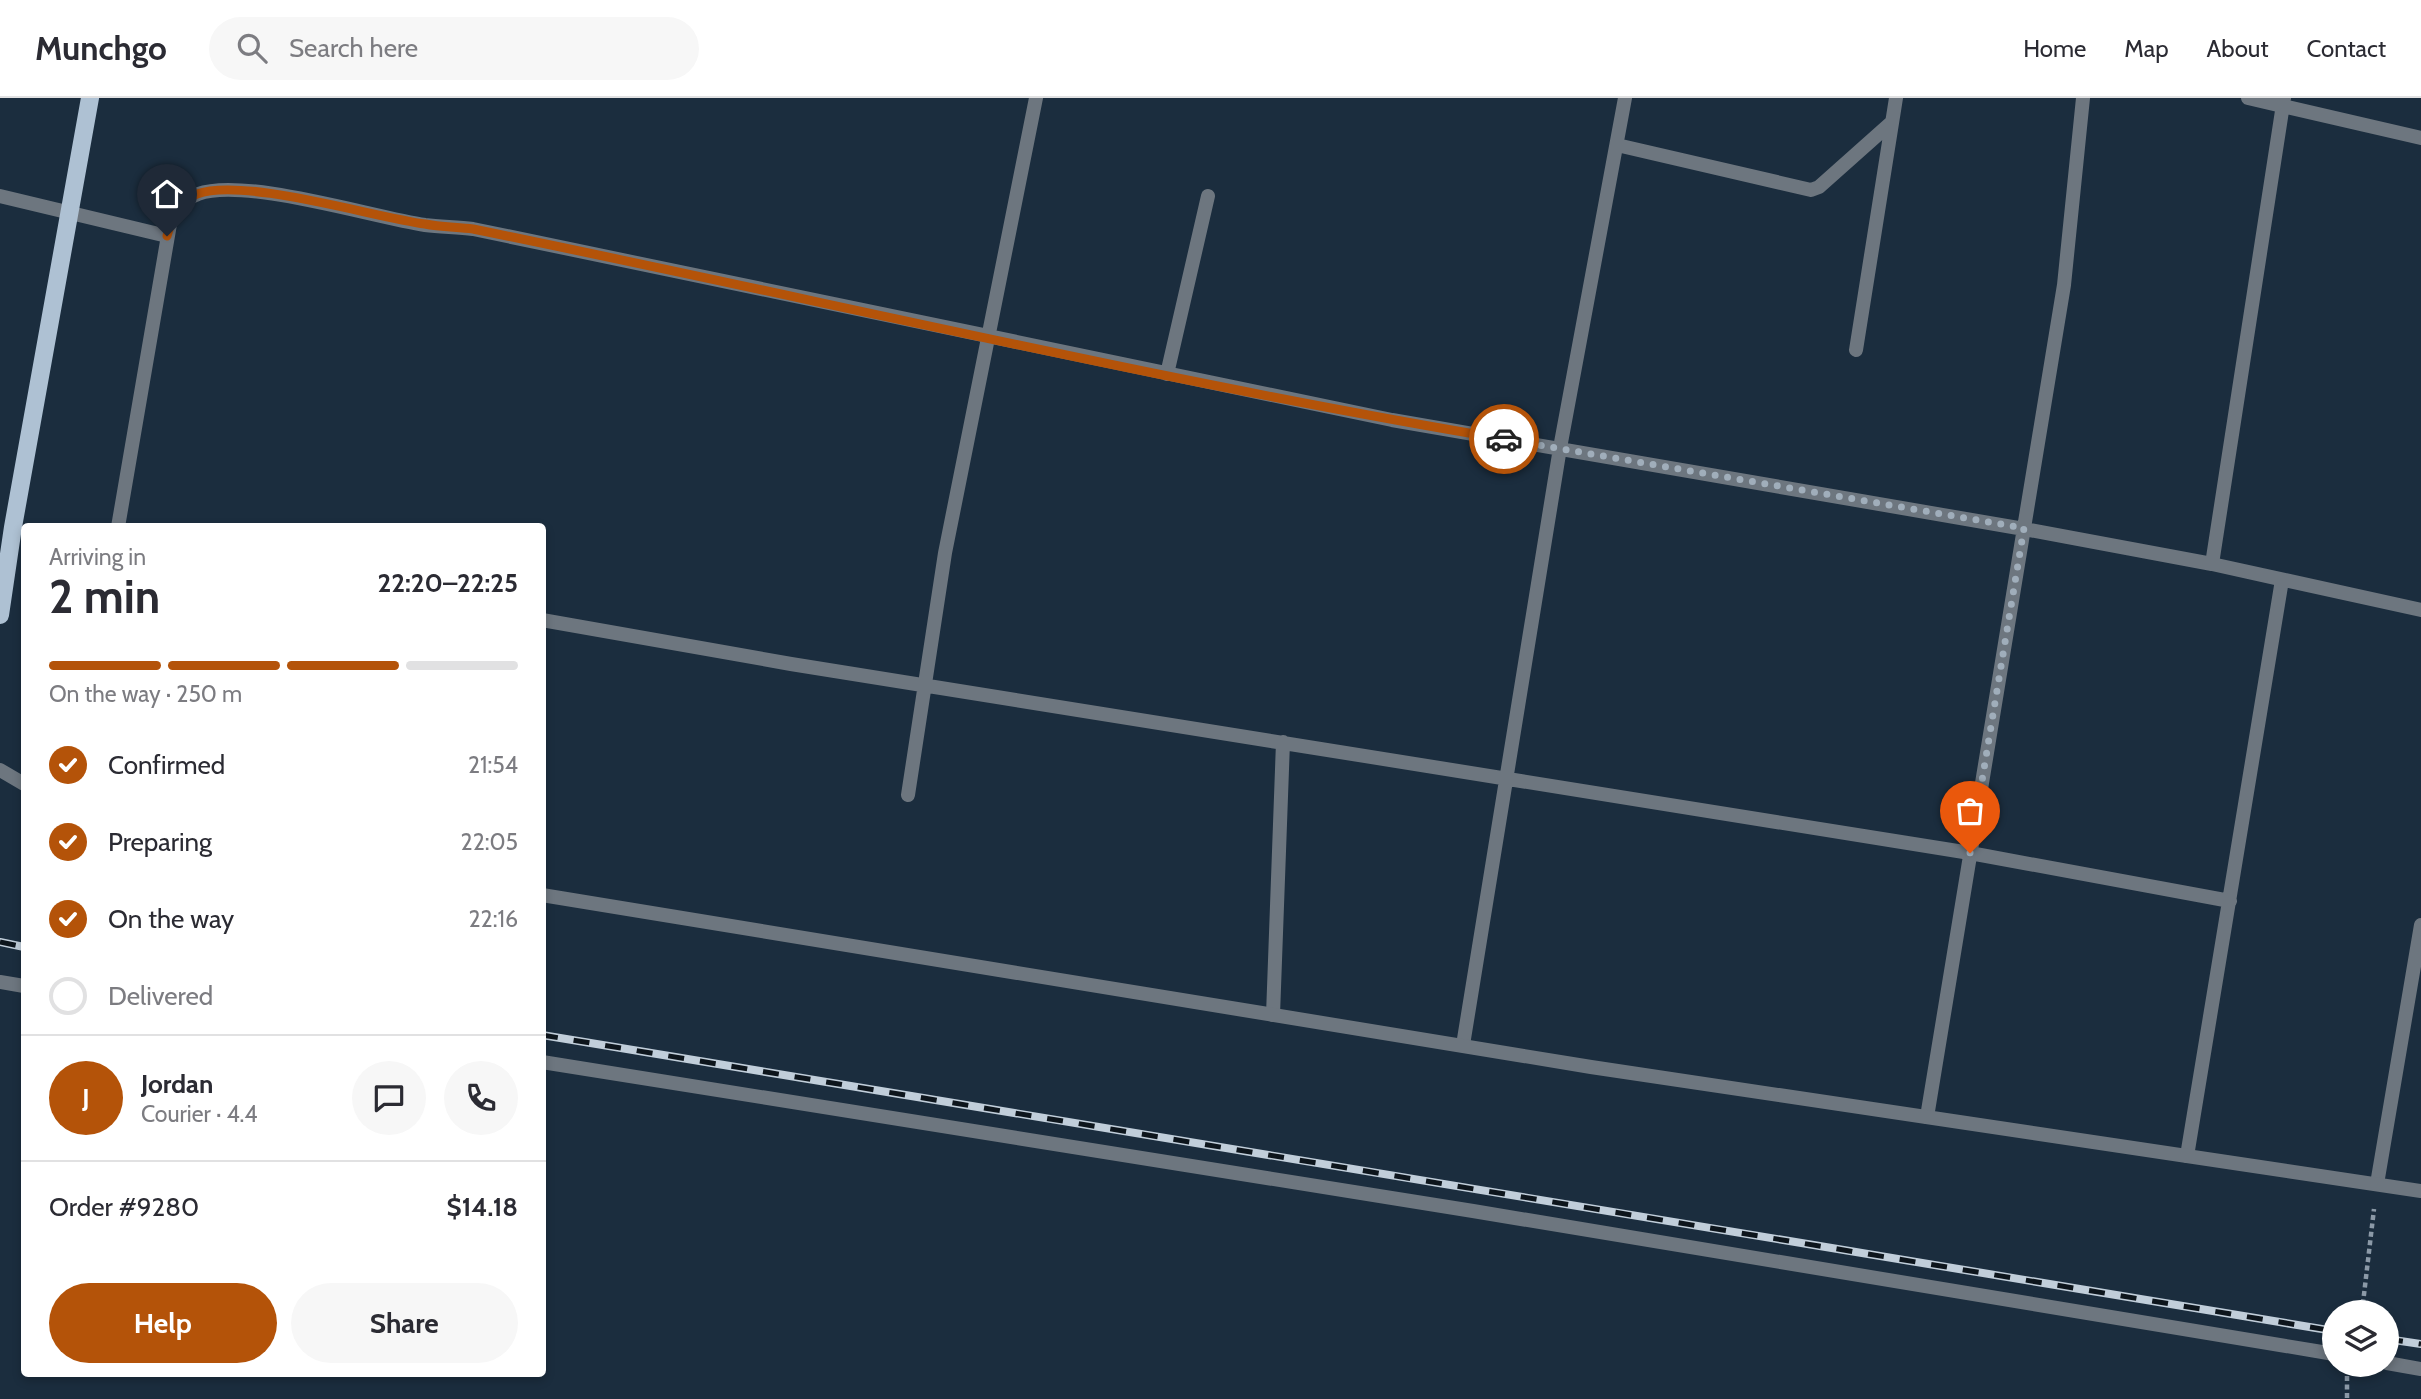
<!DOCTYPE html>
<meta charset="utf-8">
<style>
:root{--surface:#fff;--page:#f7f7f7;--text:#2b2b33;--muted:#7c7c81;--line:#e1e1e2;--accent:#b45309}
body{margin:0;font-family:Cabin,sans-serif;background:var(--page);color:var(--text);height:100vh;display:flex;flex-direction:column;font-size:26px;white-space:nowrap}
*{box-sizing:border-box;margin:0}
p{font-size:23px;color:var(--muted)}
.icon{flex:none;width:38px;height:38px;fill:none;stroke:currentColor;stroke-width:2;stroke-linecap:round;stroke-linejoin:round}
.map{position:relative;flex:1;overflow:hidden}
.panel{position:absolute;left:21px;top:425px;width:525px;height:854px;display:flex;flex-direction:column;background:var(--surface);border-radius:7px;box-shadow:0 4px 10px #0003}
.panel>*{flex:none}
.tools{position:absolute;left:2322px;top:1202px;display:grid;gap:14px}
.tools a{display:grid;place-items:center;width:77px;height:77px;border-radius:50%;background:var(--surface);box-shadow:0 4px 10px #0003;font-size:35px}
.pin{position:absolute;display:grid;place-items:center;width:60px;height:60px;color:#fff;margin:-72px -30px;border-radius:50% 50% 50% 0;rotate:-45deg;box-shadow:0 0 7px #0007}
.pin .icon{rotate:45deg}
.courier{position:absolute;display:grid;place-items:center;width:70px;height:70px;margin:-35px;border:5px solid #b45309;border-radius:50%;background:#fff;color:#222;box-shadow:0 2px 9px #0007}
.overview em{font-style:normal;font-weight:700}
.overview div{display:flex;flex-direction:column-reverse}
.overview{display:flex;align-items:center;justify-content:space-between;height:119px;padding:0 28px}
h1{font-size:46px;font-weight:700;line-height:52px}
.bar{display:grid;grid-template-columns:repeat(4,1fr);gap:10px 7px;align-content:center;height:84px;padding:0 28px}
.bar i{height:9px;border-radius:5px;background:var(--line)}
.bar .active{background:var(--accent)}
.bar p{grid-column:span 4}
.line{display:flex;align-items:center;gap:18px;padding:0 28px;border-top:2px solid var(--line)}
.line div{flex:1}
.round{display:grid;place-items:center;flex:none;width:74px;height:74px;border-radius:37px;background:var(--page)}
ol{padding:0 28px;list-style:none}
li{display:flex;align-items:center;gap:21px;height:77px}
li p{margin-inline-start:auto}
li .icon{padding:7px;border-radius:50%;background:var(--accent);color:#fff;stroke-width:4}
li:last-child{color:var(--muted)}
li i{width:38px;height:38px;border:4px solid var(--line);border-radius:50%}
.primary-button{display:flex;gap:14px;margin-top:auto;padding:14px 28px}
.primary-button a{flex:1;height:80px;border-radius:42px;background:var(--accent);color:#fff;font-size:28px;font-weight:700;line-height:80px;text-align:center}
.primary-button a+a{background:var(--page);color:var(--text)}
header{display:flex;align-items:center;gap:42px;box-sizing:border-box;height:98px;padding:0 35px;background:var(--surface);border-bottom:2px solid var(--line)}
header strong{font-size:33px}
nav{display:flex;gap:38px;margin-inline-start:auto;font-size:24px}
.search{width:490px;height:63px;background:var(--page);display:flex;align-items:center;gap:18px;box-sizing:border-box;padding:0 24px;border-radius:38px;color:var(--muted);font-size:26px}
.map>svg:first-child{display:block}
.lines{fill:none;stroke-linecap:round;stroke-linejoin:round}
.path{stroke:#8b99a7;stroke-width:4.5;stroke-dasharray:5 3.5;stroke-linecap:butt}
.minor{stroke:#6d767f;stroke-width:14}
.tertiary{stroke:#6d767f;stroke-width:14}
.primary{stroke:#aec1d3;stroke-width:18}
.rail-casing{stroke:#c1ceda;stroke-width:8}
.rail{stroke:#0d151c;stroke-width:5;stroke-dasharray:16;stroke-linecap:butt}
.done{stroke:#a0aebb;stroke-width:7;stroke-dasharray:0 12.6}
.route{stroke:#b45309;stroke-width:9}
</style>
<header>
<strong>Munchgo</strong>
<div class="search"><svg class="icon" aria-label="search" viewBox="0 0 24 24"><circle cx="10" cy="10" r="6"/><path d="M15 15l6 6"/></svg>Search here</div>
<nav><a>Home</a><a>Map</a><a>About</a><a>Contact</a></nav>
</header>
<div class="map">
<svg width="2421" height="1301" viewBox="0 0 2421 1301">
<rect width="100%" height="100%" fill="#1b2d3e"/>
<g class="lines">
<!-- path -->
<path class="path" d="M2359,1214L2363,1205L2374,1111
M2347,1278V1301"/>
<!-- minor -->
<path class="minor" d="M2248,0L2421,40
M1617,47L1811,92L1819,89L1892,24
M0,98L167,138
M1856,252L1896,0
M1167,276L1208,98
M118,429L170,126C177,113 183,101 198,96C244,79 372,119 425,127C441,129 457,129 473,131L1392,322L2024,431L2212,466L2421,512
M2212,466L2284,0
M542,522L791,566L1970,755L2230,803
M908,697L945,455L1036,0
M0,884L24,888
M1273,917L1283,644
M1463,947L1560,350L1625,0
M542,964L1473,1113L2334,1256
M1927,1019L2064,187L2083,0
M2187,1058L2282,482
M2377,1086L2421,827
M2387,1265L2421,1271"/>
<!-- tertiary -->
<path class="tertiary" d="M0,672L24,686
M542,797L1591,969L2421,1093"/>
<!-- primary -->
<path class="primary" d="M0,517L13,429L90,0"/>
<defs>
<path id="rail" d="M0,844L24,849
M542,937L2334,1233
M2387,1241L2421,1246"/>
</defs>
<!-- rail casing -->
<use href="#rail" class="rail-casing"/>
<!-- rail -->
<use href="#rail" class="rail"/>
</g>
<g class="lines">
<!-- done -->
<path class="done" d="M1504,341L2024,430L1970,755"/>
<!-- route -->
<path class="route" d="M167,138C172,120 179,103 197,96C243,79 373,119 425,126C440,129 457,129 473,131C817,201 1158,283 1504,341"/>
</g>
</svg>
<div class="tools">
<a><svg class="icon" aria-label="layers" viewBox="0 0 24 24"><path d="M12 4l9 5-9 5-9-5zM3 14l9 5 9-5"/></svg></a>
</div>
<div class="pin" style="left:1970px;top:755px;background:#ea580c"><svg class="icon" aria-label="bag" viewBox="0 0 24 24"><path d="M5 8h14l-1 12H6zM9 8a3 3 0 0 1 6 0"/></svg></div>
<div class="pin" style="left:167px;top:138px;background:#1f2937"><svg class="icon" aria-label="home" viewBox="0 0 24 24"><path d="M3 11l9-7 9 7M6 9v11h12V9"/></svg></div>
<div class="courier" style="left:1504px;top:341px"><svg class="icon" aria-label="car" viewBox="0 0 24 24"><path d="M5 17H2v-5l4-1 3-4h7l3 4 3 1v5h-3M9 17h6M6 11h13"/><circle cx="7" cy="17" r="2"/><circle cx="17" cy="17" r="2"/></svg></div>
<section class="panel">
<div class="overview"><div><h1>2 min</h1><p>Arriving in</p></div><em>22:20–22:25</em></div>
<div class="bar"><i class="active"></i><i class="active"></i><i class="active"></i><i></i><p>On the way · 250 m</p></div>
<ol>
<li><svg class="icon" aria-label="check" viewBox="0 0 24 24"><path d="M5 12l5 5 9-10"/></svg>Confirmed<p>21:54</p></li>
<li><svg class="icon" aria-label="check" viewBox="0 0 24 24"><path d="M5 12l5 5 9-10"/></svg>Preparing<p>22:05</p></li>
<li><svg class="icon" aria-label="check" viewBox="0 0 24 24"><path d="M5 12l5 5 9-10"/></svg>On the way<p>22:16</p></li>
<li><i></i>Delivered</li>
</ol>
<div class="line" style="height:126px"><b class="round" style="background:var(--accent);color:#fff">J</b><div><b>Jordan</b><p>Courier · 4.4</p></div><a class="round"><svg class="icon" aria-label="chat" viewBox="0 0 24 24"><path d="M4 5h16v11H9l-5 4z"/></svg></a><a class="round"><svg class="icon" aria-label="phone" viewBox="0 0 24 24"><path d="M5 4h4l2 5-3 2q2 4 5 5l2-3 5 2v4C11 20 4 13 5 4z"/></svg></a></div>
<div class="line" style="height:91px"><div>Order #9280</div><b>$14.18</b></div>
<div class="primary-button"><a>Help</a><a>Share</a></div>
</section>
</div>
